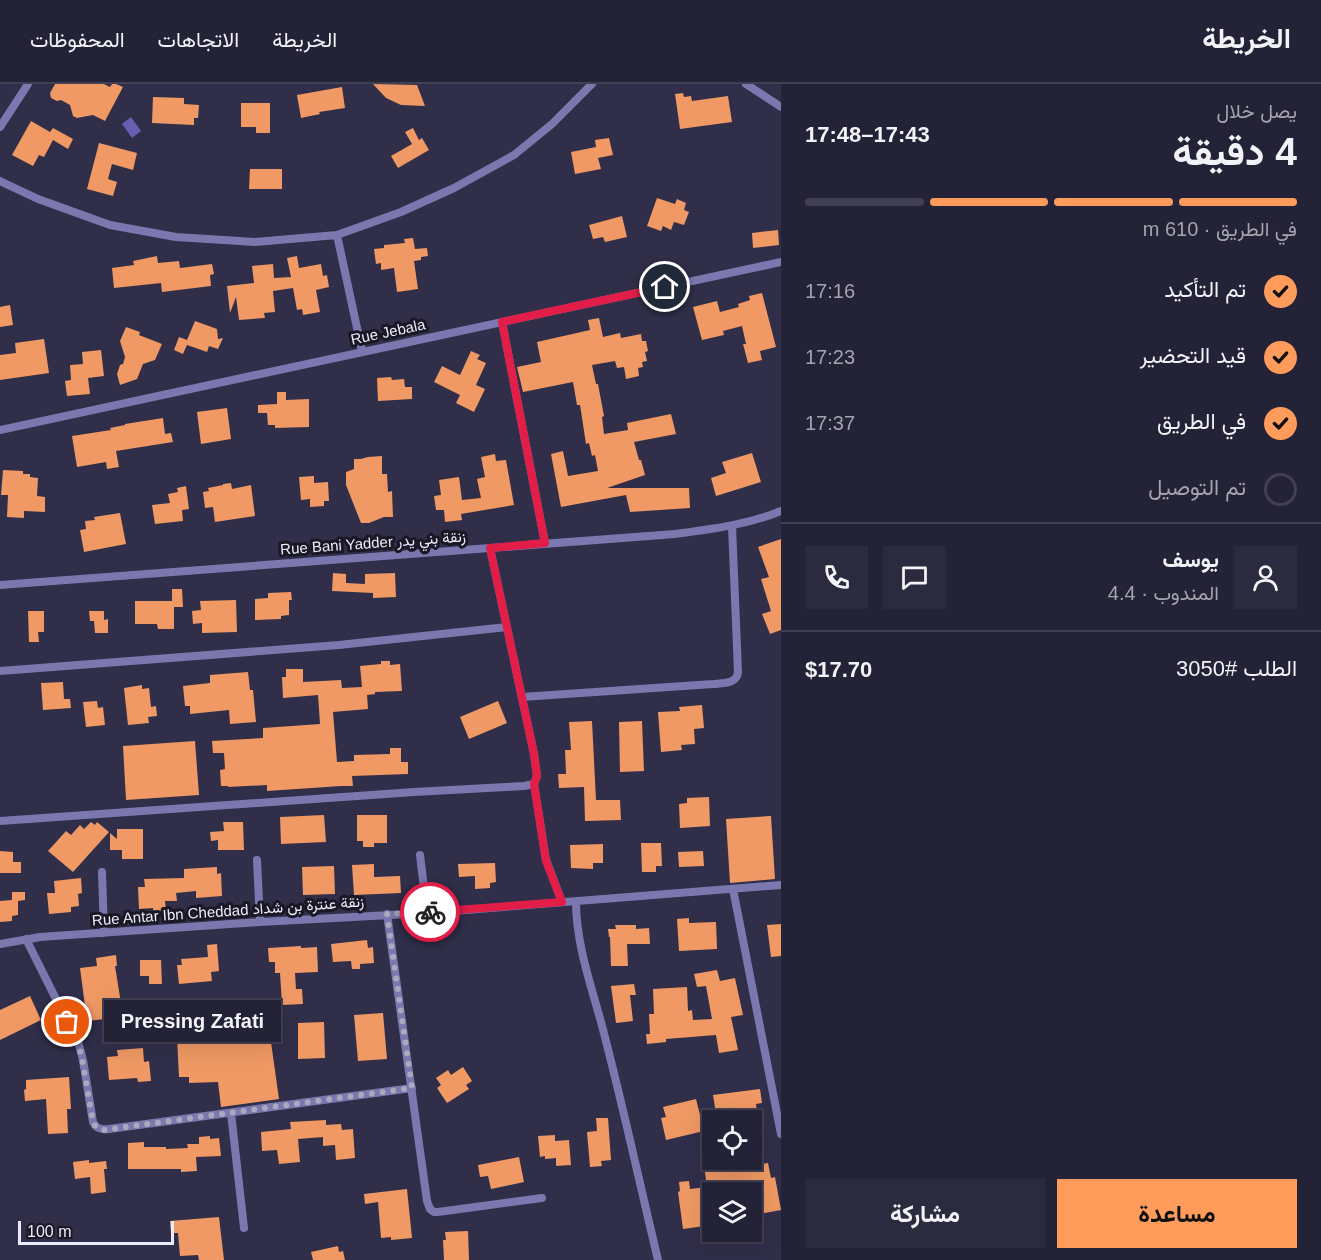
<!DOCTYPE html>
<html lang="ar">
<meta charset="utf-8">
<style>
:root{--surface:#242237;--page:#2c2a3f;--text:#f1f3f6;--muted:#a3a4ad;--line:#413f52;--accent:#ff9b5b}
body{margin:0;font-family:Helvetica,Vazirmatn,sans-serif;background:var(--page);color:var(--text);direction:rtl;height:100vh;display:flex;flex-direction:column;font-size:22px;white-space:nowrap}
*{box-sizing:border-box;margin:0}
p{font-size:20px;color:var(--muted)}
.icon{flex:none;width:33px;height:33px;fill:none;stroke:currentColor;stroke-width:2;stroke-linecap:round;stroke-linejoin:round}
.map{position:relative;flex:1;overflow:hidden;direction:ltr}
.details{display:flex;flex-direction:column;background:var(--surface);width:540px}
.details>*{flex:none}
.tools{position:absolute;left:702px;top:1026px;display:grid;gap:12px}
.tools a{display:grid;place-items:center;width:60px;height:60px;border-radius:0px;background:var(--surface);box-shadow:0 6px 24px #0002,0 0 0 2px var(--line);font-size:30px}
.scale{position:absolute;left:18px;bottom:15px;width:156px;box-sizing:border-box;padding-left:6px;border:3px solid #ebebfc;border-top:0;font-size:16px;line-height:21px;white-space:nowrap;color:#ebebfc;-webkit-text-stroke:4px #191824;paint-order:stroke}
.pin{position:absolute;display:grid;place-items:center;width:51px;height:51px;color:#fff;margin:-26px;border:3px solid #fff;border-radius:50%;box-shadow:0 2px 6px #0007}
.courier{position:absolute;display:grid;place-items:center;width:60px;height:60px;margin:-30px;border:4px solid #e11d48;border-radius:50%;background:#fff;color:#222;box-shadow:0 2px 8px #0007}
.bubble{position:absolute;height:42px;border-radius:0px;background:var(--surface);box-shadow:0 6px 24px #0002,0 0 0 2px var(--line);font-size:20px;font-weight:700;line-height:42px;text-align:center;direction:rtl}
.summary em{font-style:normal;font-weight:700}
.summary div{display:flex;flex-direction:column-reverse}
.summary{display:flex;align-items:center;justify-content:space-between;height:102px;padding:0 24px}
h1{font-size:39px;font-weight:700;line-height:45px}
.bar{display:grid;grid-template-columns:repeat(4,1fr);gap:9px 6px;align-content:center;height:72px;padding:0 24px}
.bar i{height:8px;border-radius:4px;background:var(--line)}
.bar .on{background:var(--accent)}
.bar p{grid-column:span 4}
.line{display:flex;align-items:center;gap:15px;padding:0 24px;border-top:2px solid var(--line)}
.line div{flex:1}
.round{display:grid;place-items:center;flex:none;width:63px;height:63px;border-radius:0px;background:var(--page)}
ol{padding:0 24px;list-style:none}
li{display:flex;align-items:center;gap:18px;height:66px}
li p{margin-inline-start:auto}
li .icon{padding:6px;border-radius:50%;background:var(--accent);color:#111;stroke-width:4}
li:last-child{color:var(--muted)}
li i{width:33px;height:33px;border:3px solid var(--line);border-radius:50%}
.action{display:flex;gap:12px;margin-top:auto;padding:12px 24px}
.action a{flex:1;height:69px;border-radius:0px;background:var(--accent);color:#111;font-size:24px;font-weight:700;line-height:69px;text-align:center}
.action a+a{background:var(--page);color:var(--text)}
header{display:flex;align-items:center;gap:36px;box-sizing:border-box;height:84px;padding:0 30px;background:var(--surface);border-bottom:2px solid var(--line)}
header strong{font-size:28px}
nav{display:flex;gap:33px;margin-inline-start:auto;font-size:21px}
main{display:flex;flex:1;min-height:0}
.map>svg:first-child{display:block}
.water{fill:#675fb0}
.building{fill:#f09964}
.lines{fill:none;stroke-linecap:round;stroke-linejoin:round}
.street{stroke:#7a78af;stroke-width:8}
.done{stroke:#aaa9bd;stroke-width:6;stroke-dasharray:0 10.8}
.route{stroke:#e11d48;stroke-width:8}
.labels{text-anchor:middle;stroke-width:6;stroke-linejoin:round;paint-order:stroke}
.street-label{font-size:15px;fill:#ebebfc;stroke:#191824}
</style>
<header>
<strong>الخريطة</strong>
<nav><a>الخريطة</a><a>الاتجاهات</a><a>المحفوظات</a></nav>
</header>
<main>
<section class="details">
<div class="summary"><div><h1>4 دقيقة</h1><p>يصل خلال</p></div><em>17:43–17:48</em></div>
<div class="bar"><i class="on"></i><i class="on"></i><i class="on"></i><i></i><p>في الطريق · 610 m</p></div>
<ol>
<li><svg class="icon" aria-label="check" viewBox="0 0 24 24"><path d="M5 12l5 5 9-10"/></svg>تم التأكيد<p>17:16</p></li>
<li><svg class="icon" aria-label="check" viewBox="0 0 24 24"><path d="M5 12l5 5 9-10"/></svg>قيد التحضير<p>17:23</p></li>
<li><svg class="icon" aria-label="check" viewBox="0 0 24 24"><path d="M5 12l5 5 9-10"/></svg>في الطريق<p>17:37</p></li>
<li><i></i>تم التوصيل</li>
</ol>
<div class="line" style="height:108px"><a class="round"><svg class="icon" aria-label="person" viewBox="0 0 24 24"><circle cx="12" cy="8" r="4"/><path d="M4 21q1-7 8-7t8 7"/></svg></a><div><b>يوسف</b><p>المندوب · 4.4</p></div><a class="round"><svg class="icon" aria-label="chat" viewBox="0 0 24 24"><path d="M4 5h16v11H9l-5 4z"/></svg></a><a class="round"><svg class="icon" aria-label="phone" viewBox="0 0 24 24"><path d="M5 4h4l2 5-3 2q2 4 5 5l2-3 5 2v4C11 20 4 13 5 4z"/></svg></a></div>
<div class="line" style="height:78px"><div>الطلب #3050</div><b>$17.70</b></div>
<div class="action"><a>مساعدة</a><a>مشاركة</a></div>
</section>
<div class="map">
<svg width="781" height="1176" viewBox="0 0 781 1176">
<rect width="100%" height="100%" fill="#302e49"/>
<!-- water -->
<path class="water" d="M131,33L141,47L132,54L122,40Z"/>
<!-- building -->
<path class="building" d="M55,0H104L110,3L112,0H116L123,3L105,37L93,31L77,34L73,32L70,21L61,16L57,17L51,14L50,9Z
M373,0L417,1L425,22L401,21L386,14Z
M342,3L345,24L319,28L320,30L301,34L297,11Z
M683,9L684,13L691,12L692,17L728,12L732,38L680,45L675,10Z
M153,13L184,14V20L199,21L198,34H194V41L152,39Z
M241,19H270V49H256V43H241Z
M31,37L50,48L53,44L73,55L68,65L53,56L44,73L39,71L33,82L12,71Z
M413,44L419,56L422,54L429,66L398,84L391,72L412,60L405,48Z
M609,54L613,71L598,74L601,85L575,90L571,68L596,63L595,56Z
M99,59L137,69L133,86L112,80L108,95L117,98L113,112L87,105Z
M250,85H282V105H249Z
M657,114L675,120L677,115L686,119L684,126L689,128L684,141L674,138L671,146L663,142L661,147L647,142Z
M622,132L627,153L605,158L603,153L593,155L589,141Z
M778,146L779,161L753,164L752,149Z
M413,154L415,165L427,164L428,172L421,173V176L414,177L418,205L397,208L394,184L381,186V179L376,180L374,165L384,164V161L405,159L404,155Z
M157,172L158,179L179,177L180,184L212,180L214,190L210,191L211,202L162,208L161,199L114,204L112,184L134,181L133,177Z
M297,172L299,184L321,180L323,192L327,191L329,203L316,206L320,228L303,231L302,225L297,226L293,204L273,207L275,228L264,229L265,234L239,236L236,213L230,229L227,202L254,199L252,182L273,180L274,194L291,193L287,174Z
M762,209L776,263L760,267L762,276L748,279L743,260H746L742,242L723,247L724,251L702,256L693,223L717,217L720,228L739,223L738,220L750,216L749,212Z
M10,221L13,241L0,243V223Z
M599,234L603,253L620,249L621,254L641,250L642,257H646L648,267L645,268L647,277L642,278L643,283L638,284L639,292L626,295L624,283L617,284L615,277L592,281L596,300H598L604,332L602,333L604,350L628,346L627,339L671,330L676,350L634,358L639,376H641L645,391L607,404H689L690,424L630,428L626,411L561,423L551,370L563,367L568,392L598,387L595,371L592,372L589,359L586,360L580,321H577L573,298L523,308L517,283L541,278L537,258L590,246L588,236Z
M195,237L217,245L218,255L223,254L218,265L209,262L207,268L187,261L183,270L174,266L179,253L187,256Z
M126,243L140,248L139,251L162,260L155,276L143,280L137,295L120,301L117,290L120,281L123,280L125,273L120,257Z
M44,255L49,289L0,296V271L16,269L15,259Z
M101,266L104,292L88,294L90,310L67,312L65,297L71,296L70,281L83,280L82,268Z
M471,267L480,271L477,275L486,279L476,301L485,305L474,328L456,319L460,311L434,298L442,282L460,291Z
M391,293L392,296L404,295L405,303H412V315L378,317L377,294Z
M277,308H286V316L309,315V343L275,344V341H268L267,329H258V321L277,320Z
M227,324L231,355L201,360L197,328Z
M163,334L165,350L171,349L173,358L116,367L119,383L107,385L106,378L77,383L72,352L111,346L110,344L125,341V340Z
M752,369L761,398L716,412L711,394L726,389L722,378Z
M495,370L496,377L506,376L514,421L461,430L462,436L445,438L444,426H436L434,412L441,411L439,396L459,393L462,416L481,414L477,395L485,393L481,373Z
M382,372V390H387L388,408L392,407L393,433H384L369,439H361L346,401V388L354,385V375H361L368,373Z
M3,386L23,387V390H30V393L38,394L37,412L45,413V428L24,427V434L7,433L8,411H1Z
M314,392V399L328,398L329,417H324V422L310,423V415L301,416L299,393Z
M231,399L232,405L251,401L255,432L215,438L213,423L205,424L203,408L209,407L208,404L223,401V400Z
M186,402L189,425L182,426L183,437L155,440L152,421L170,419L168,410L178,408L177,404Z
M120,429L126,460L84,468L80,446L86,445L85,437L95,436L94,433Z
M781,455V546L770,550L762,530L771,527L761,495L769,493L758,463Z
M333,489L346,490V499L365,500V490L395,489L396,513L373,514V509L332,507Z
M172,505H182L183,523H174V545H158L157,540H135V517H172Z
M291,508L292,516H289V531L281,532V535L255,536V515L268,514V509Z
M236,516L237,548L202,549V539L193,540L192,527L201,526L200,517Z
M28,527H44V548H38L39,558H29Z
M89,527H104V536L108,535V549H95L94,537H90Z
M381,577H390V581L400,580L402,607L375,608V610L367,611L368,625L333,628L337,678L354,677V671L390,670V664H401V678H408V690L352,692L353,702H341L267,707V701L228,703V702H221L220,686L225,685L224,669H213L212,657L263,654V644L320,640L318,611L283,614L282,593H286V585H303V598L341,596L342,604L362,603L360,582L381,580Z
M248,588L250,606H253L256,638L230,640L229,626L190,630V622H185L183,602L210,599V591Z
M63,598L64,615H70L71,624L43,626L41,599Z
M142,601V605L149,604L151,623L156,622L157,632L148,633L149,639L128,641L124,604Z
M97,617L98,624L103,623L105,641L86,643L83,618Z
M498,617L507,639L469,655L460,633Z
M702,621L704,644L694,645L695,660L681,661L682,666L661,668L658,628L680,627L679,623Z
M592,637L596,716H620L621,736L585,737L584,703L559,704L558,690H566L565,666H571L569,638Z
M642,637L644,687L620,688L619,638Z
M195,657L199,711L126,716L123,662Z
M709,713L710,742L680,744L679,720L687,719V714Z
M324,731L326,758L281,760L280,733Z
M357,731H387V759H374V763H363V757H357Z
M771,732L775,795L730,799L726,735Z
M91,738L95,741L97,738L109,748L73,788L48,767L66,747L71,751L80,741L84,745Z
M223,738H243L244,766H218V756L211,757L210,748L224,747Z
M117,745H143V775H122V766H110V749L117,755Z
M641,759H661L662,782H656V788H642Z
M603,760V779H593V785L571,784L570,761Z
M0,767L13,768V778H21V789H0Z
M703,767L704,782L679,783L678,768Z
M495,779L496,798L490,799V804L475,805V792L459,793L458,780Z
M374,780V793L400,792L401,809L354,811L352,781Z
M334,782L335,810L303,811L302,783Z
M217,783V790L221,789L222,812L196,814V807L176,809L177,817H165L166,827H153V824L139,825L138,803H145L144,795L184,794V785Z
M81,794L82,809L78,810L79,822L71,823V828L49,830L47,809H55L54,797Z
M12,808H25V816L18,817V831L12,832V837L0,838V817L12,816Z
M689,834V839L716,838L717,865L679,867L677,835Z
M781,840V872L771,873L767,841Z
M615,841H636V845L649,844L650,860H627L628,882H611L610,853H609L608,845H616Z
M367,856L368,864L373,863L374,879L360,880V885H352L351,877L333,878L331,860Z
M217,860L219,887L211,888L212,897L179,900L177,881H182L181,875L208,873L207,861Z
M301,862V864L317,863L318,888L295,889L296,905H302L303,920L282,921L280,889H275V878H269L268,864Z
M116,871L117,882H115L125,944L107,947L105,935L87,937L80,884L97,882L96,874Z
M140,876H161L162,900H149V892H140Z
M717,886L720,897L735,894L743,931L731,933L738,966L719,969L716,951L666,955V958L647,960L646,950H650L649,930H654L653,905L687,903L688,927L692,926L693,936L712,935L706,902L697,903L694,890Z
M634,900L636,911H630L633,937L616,939L611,902Z
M30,912L41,936L0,956V926Z
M383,929L387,975L358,977L354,931Z
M268,937L279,1015L221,1023L218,998L189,999V993H179L177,954L211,952L210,945Z
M324,938L325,974L298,975V939Z
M143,964L144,978L149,977L151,997L138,998L137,994L109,996L107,973L118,972L117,966Z
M463,983L472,997L466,1001L469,1005L447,1019L437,1004L441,1001L436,994L448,986L451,991Z
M69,993L71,1025H67L68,1049L48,1050L46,1015L25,1017L24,1006L26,1005V996Z
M760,1005L762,1019L756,1020L758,1036H743V1033L717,1036L713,1011Z
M696,1015L704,1047L666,1056L661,1034L666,1033L663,1023Z
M596,1034H608L611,1076L601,1077L602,1082L590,1083L587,1048L597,1047Z
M326,1036V1041L341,1040L342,1046L353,1045L355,1074L336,1076L335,1061L323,1062V1053L298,1055L300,1078L279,1080L277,1066L262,1067L261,1048L291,1045L290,1038Z
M555,1051V1057L569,1056L571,1081L556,1082V1074L545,1075V1072L540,1073L538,1052Z
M210,1052V1055L219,1054L221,1072L196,1073L197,1087L181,1088V1085H128V1059L144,1058V1063H166V1065L188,1064L187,1060H199V1053Z
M519,1073L524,1098L491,1105L488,1092L480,1093L478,1081Z
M89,1076V1079L106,1077L107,1085H104L106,1108L91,1110L90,1093L75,1095L73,1078Z
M768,1079L771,1094L775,1093L781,1126L753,1131L752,1117H754L752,1101L718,1107V1108H712V1141L683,1145L678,1108L680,1107L679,1098L689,1097L690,1105L707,1103L704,1081L712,1080L714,1085L722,1084V1087Z
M407,1105L412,1154L391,1156V1153L381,1154L378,1118L365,1120L364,1110Z
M219,1133L224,1176H199L198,1171L180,1172L178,1149H171L170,1137Z
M468,1147L469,1176H444L443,1156H446L445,1148Z
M338,1162L339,1168L343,1167L345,1176H313L311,1168Z"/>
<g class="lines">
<!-- street -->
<path class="street" d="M746,0L781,23
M0,43L28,0
M0,97L38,115L110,141L176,153L255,158L337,151L401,128L454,104L514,71L552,40L592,0
M337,151L362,267
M502,238L545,459
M0,346L781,178
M490,464L534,670L537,692L534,700L546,776L562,818
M0,501L675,450C712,445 747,441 781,427
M0,587L339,561L507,543
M522,613L713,600C723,599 737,600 738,588L732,442
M0,737L414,708L524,702L534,700
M420,771L427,829
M257,776L260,838
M102,788L104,849
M733,805L781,1050
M576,817C576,859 590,898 601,938C622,1017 639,1097 658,1176
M387,830L427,1117L430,1125L434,1128H438L542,1114
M26,855L79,961L83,976L93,1038C96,1045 102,1046 109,1045L412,1004
M0,860L40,853L260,838L427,829L781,801
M231,1029L244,1144"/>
</g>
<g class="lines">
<!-- done -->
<path class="done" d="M67,938L81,969L93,1038L96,1043L104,1046L412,1004L387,830L430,828"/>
<!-- route -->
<path class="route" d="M430,828L562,818L546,777L534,700L537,692L534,670L490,464L545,459L502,238L665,203"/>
</g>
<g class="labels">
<!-- street labels -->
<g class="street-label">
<text transform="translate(388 248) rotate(-12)" y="5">Rue Jebala</text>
<text transform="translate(373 459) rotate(-4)" y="5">Rue Bani Yadder زنقة بني يدر</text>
<text transform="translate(228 827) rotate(-4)" y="5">Rue Antar Ibn Cheddad زنقة عنترة بن شداد</text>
</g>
</g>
</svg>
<div class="tools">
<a><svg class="icon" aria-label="locate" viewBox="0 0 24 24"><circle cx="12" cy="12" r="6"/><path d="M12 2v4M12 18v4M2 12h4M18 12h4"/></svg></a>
<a><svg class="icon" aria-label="layers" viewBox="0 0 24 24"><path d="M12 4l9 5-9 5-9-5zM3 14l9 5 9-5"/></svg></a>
</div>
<div class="scale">100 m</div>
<div class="pin" style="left:67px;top:938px;background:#ea580c"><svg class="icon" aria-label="bag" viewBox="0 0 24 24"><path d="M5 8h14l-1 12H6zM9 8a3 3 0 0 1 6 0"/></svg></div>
<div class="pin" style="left:665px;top:203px;background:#1f2937"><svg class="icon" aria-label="home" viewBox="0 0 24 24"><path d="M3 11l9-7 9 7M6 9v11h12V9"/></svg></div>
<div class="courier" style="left:430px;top:828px"><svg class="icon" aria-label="bike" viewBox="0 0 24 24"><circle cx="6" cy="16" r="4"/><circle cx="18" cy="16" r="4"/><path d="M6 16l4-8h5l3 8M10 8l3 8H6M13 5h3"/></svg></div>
<div class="bubble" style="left:104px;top:916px;width:177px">Pressing Zafati</div>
</div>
</main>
